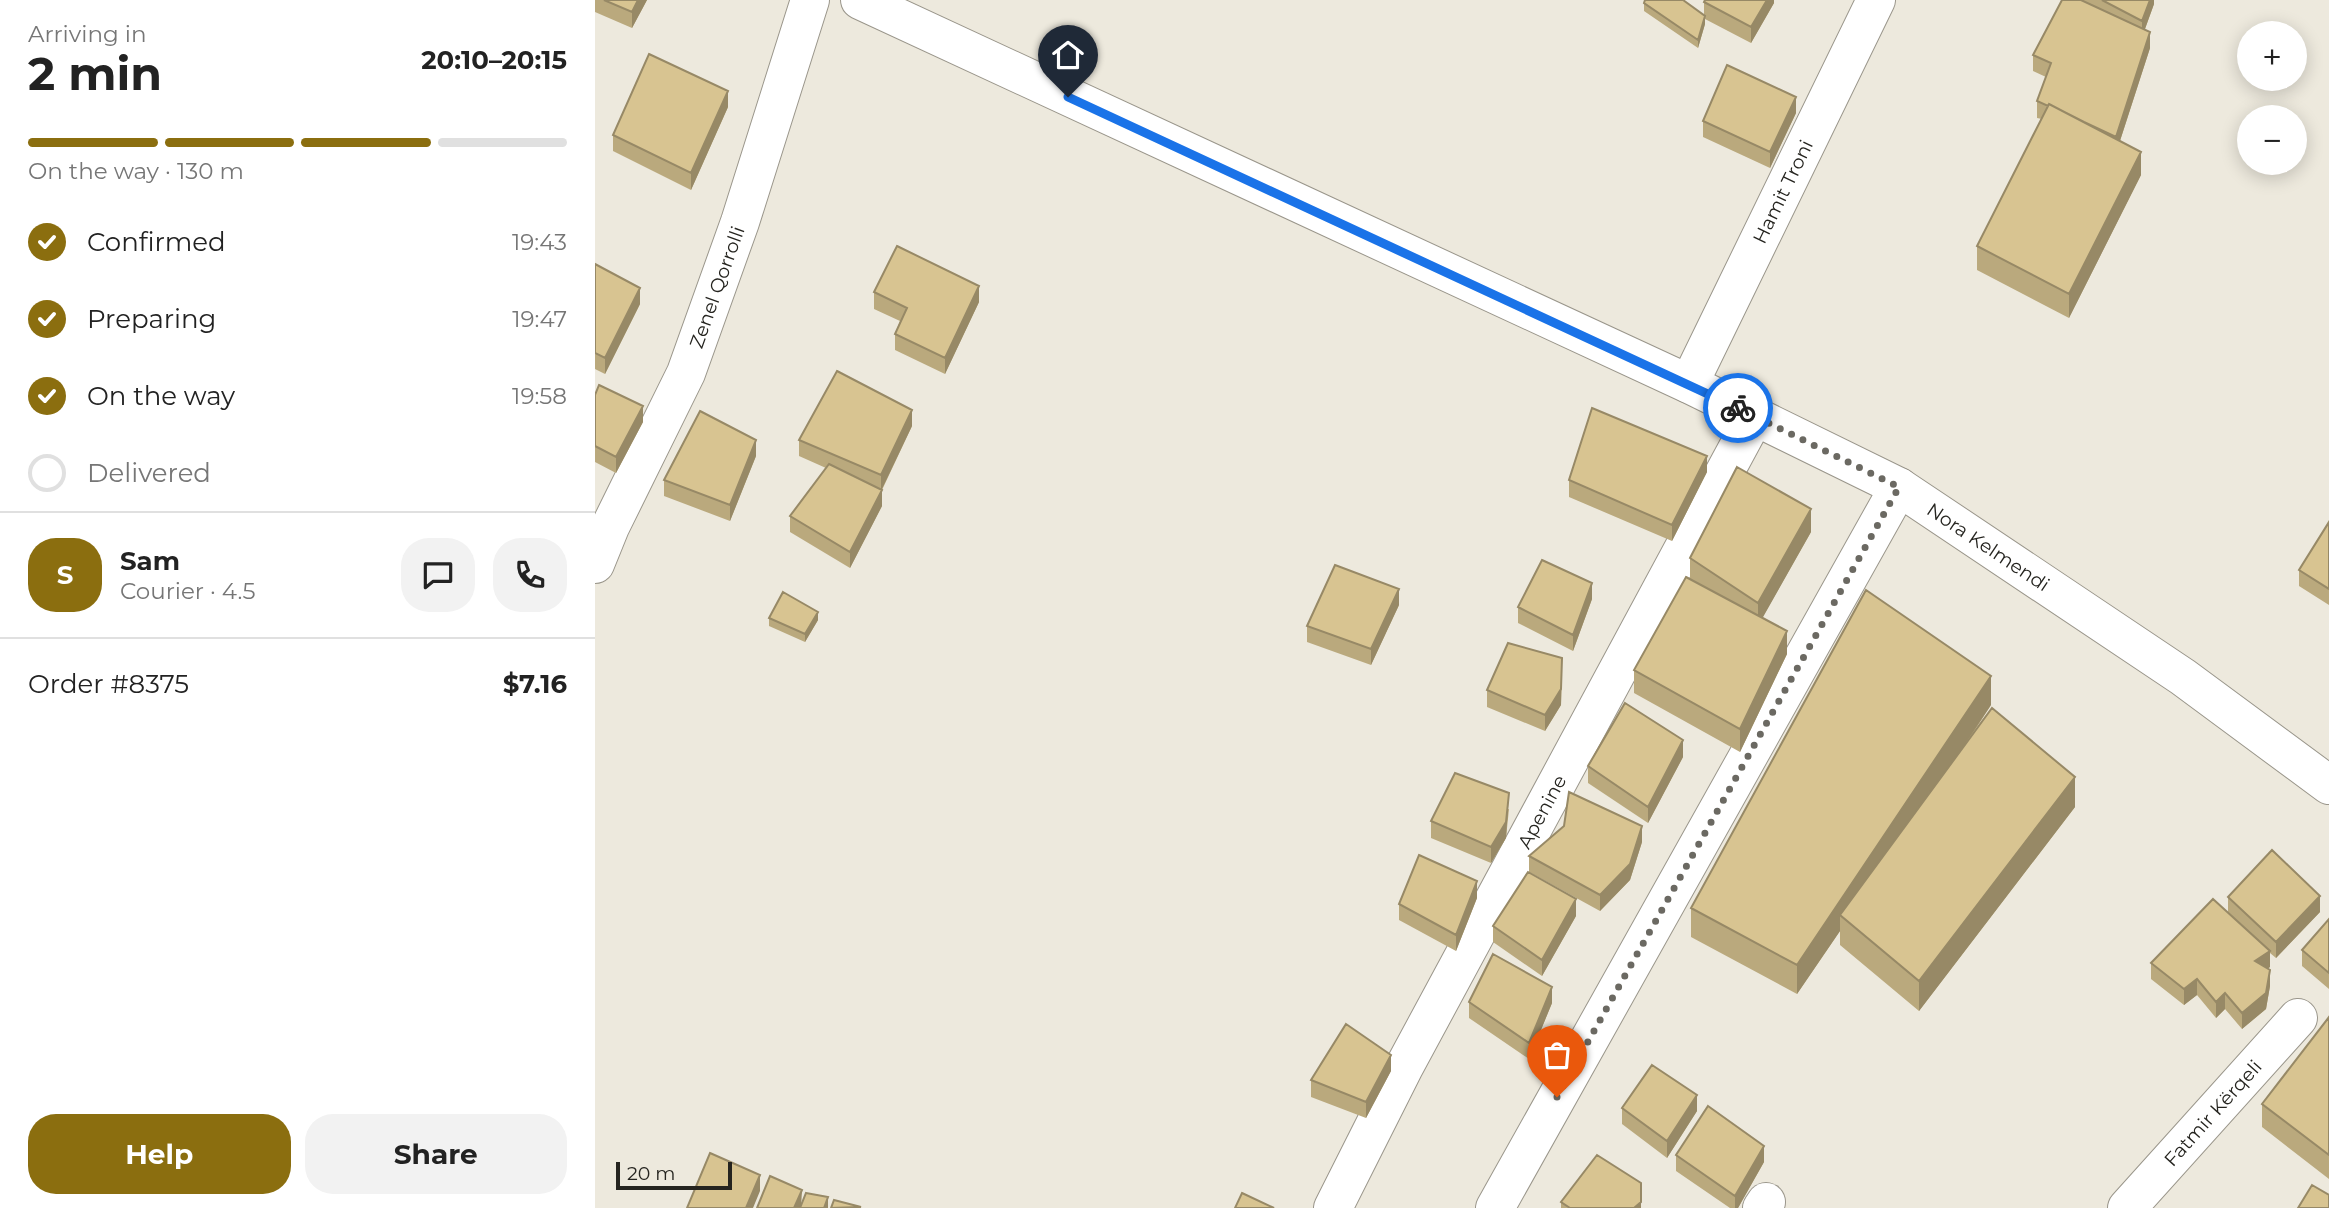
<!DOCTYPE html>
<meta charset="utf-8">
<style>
:root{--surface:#fff;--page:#f2f2f2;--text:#222;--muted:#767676;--line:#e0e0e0;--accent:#8b6e0f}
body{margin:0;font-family:Montserrat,sans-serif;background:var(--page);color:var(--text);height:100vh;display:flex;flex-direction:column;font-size:26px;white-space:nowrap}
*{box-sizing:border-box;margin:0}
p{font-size:23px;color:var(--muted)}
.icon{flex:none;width:38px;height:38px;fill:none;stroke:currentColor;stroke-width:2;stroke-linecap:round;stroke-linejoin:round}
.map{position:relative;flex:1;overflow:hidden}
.panel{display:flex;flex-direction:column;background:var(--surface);width:595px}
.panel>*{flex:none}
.controls{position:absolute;left:1642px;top:21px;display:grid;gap:14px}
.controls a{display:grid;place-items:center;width:70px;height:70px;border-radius:50%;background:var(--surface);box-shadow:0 4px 18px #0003;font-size:35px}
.scale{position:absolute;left:21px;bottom:18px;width:116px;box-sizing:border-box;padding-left:7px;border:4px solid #25241f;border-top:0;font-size:19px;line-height:24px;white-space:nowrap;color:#25241f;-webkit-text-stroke:5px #ede9dd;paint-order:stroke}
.pin{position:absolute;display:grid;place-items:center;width:60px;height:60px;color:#fff;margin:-72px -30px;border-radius:50% 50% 50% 0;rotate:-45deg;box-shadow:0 0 7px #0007}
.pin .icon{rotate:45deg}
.courier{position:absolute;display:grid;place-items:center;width:70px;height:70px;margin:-35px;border:5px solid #1a73e8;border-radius:50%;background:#fff;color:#222;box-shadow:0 2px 9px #0007}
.headline em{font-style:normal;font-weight:700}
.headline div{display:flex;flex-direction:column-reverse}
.headline{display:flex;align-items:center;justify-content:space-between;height:119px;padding:0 28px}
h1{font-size:46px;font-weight:700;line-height:52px}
.bar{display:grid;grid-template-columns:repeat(4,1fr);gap:10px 7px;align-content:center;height:84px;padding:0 28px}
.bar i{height:9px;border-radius:5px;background:var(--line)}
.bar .on{background:var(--accent)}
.bar p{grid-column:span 4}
.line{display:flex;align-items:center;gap:18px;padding:0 28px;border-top:2px solid var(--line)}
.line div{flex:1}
.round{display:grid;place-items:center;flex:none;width:74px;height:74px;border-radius:28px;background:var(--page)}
ol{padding:0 28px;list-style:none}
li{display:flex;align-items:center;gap:21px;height:77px}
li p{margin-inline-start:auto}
li .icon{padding:7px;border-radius:50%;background:var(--accent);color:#fff;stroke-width:4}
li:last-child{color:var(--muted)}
li i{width:38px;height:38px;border:4px solid var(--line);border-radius:50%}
.primary-button{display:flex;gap:14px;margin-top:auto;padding:14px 28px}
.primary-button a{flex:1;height:80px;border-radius:28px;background:var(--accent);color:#fff;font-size:28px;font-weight:700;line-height:80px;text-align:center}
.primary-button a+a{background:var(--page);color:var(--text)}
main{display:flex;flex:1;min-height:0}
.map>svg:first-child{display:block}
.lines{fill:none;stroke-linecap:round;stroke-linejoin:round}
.street-casing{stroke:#9a968b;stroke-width:40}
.secondary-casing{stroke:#9a968b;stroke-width:40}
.street{stroke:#fff;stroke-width:38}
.secondary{stroke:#fff;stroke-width:38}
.wall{fill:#baa97d}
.shaded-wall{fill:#978966}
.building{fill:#d8c491;stroke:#978966;stroke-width:2}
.done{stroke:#6b6962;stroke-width:7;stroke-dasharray:0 12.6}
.route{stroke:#1a73e8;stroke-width:9}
.labels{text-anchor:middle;stroke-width:6;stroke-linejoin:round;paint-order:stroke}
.street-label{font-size:19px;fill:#25241f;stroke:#ede9dd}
</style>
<main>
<section class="panel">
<div class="headline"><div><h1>2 min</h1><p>Arriving in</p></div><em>20:10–20:15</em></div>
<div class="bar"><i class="on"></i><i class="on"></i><i class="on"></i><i></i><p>On the way · 130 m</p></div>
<ol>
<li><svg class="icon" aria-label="check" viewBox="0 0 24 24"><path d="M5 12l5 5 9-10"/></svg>Confirmed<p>19:43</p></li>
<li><svg class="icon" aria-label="check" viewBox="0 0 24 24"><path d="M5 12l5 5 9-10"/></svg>Preparing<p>19:47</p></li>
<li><svg class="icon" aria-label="check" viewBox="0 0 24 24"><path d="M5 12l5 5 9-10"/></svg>On the way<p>19:58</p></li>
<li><i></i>Delivered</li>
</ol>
<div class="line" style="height:126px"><b class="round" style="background:var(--accent);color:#fff">S</b><div><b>Sam</b><p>Courier · 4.5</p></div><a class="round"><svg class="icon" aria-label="chat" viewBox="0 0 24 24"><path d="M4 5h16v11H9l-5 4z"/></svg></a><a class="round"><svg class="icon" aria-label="phone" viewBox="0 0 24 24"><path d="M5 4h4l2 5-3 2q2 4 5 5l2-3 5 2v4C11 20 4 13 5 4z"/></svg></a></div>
<div class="line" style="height:91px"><div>Order #8375</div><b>$7.16</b></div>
<div class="primary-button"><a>Help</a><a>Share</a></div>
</section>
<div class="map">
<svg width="1734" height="1208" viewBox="0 0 1734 1208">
<rect width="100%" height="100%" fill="#ede9dd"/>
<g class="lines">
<defs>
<g id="street">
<path id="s1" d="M1094,384L1281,0"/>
<path id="s2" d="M0,564L15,527L91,373L145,222L215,0"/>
<path id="s3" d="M738,1208L809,1067L1160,416"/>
<path d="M900,1208L1304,487"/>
<path d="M1167,1208L1171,1202"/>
<path id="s4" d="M1532,1208L1703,1018"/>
</g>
<g id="secondary">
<path id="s5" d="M265,0L1094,384L1304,487L1588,677L1734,785"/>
</g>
</defs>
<!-- street casing -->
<use href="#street" class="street-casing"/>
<!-- secondary casing -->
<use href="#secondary" class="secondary-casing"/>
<!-- street -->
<use href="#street" class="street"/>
<!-- secondary -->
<use href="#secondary" class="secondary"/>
</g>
<!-- wall -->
<path class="wall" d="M0,0H52L37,28L0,12Z
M1179,0V3L1156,43L1110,19V24L1103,48L1049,11V3L1109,15V2Z
M1467,0H1559V4L1550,29L1555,48L1525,141L1546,175L1474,318L1382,270V246L1447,119L1442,118V101L1451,77L1438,71V55Z
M133,107L96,190L18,151V135Z
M1201,113L1175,168L1108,137V121Z
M0,264L45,304L10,374L0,369Z
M279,292L384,302L350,374L300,350V334L305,321L279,309Z
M0,395L48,422L21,473L0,462Z
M317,426L287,490V506L255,568L195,532V516L231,468L204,456V440Z
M161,456L135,521L69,496V480Z
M1112,472L1077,541L974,497V480Z
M1734,522V605L1704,586V570Z
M1216,532L1167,618L1192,654L1145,752L1039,693V670L1095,579V558Z
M997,599L978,651L923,623V607Z
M804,605L776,665L712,642V626Z
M174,618L223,620L210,642L174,626Z
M967,674L966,705L950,731L892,707V690Z
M1396,705L1371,744L1480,807L1324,1011L1245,945V931L1202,994L1096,937V908Z
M1088,757L1053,823L993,783V766Z
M914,809L911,838L896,863L836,838V821Z
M1047,842L1035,880L1005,911L934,872V856Z
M1633,897L1725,912L1681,958L1675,953V967L1672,969L1675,986L1671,1009L1647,1029L1630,1009L1621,1018L1602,995L1589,1005L1556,979V963L1633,913Z
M882,898L861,951L804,920V904Z
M981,916L947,976L898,942V926Z
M1734,919V989L1707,966V950Z
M874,1002L957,1003L934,1059L874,1018Z
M1734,1017V1179L1667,1127V1104Z
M796,1071L771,1118L716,1097V1080Z
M1027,1108L1102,1111L1072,1158L1027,1124Z
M1081,1155L1169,1162L1143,1208H1135L1081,1171Z
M966,1202L1046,1208H966Z"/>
<!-- shaded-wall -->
<path class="shaded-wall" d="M43,0H52L37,28V12Z
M1172,0H1179V3L1156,43V27Z
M1555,0H1559V4L1547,37V21Z
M1110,16V24L1103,48V40Z
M1555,32V48L1521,153V137Z
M133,91V107L96,190V173Z
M1201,97V113L1175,168V152Z
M1546,152V175L1474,318V294Z
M384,286V302L350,374V358Z
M45,288V304L10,374V358Z
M48,406V422L21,473V457Z
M317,410V426L286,491V475Z
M161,440V456L135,521V505Z
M1112,456V472L1077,541V525Z
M287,490V506L255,568V552Z
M1216,509V532L1163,626V603Z
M997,583V599L978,651V635Z
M804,589V605L776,665V649Z
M223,612V620L210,642V634Z
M1192,631V654L1145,752V729Z
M967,658L966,705L950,731V715Z
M1396,676V705L1252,921L1245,915V931L1202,994V965Z
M1088,740V757L1053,823V807Z
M1480,777V807L1324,1011V981Z
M914,793L911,838L896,863V847Z
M1047,826V842L1035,880L1005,911V895Z
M882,881V898L861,951V935Z
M1725,896V912L1681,958V942Z
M981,899V916L947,976V960Z
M1675,951V967L1660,977V961Z
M1675,970V986L1671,1009L1647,1029V1013Z
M1602,979V995L1589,1005V989Z
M957,987V1003L934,1059V1043Z
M1630,993V1009L1621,1018V1002Z
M796,1055V1071L771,1118V1102Z
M1102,1095V1111L1072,1158V1141Z
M1169,1146V1162L1143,1208H1140V1196Z
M165,1175V1191L158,1208H151Z
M207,1190L206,1208H199Z
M233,1197V1208H229Z
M1046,1202V1208H1039Z"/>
<!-- building -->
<path class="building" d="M9,0H43L37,12Z
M1050,0H1088L1110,16L1103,40L1049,3Z
M1110,0H1172L1156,27L1109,2Z
M1467,0H1486L1555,32L1521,137L1489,122L1454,104L1453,106L1442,101L1456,63L1438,55Z
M1507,0H1555L1547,21Z
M54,54L133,91L96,173L18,135Z
M1132,65L1201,97L1175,152L1108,121Z
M1454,104L1546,152L1474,294L1382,246Z
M302,246L384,286L350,358L300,334L312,308L279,292Z
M0,264L45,288L10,358L0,353Z
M242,371L317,410L286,475L204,440Z
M4,385L48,406L21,457L0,446V395Z
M997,408L1112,456L1077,525L974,480Z
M105,411L161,440L135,505L69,480Z
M234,464L287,490L255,552L195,516Z
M1142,467L1216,509L1163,603L1095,558Z
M1734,522V589L1704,570Z
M947,560L997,583L978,635L923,607Z
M740,565L804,589L776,649L712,626Z
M1091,577L1192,631L1145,729L1039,670Z
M1271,590L1396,676L1202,965L1096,908Z
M188,592L223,612L210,634L174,618Z
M913,643L967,658L966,689L950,715L892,690Z
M1030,703L1088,740L1053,807L993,766Z
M1397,708L1480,777L1324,981L1245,915Z
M860,773L914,793L911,822L896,847L836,821Z
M974,792L1047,826L1035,864L1005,895L934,856L969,826Z
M1677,850L1725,896L1681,942L1633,897Z
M824,855L882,881L861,935L804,904Z
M933,872L981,899L947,960L898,926Z
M1618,899L1675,951L1660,961L1675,970L1671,993L1647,1013L1630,993L1621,1002L1602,979L1589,989L1556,963Z
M1734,919V973L1707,950Z
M898,954L957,987L934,1043L874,1002Z
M1734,1017V1155L1667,1104Z
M751,1024L796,1055L771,1102L716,1080Z
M1057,1065L1102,1095L1072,1141L1027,1108Z
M1113,1106L1169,1146L1140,1196L1081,1155Z
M115,1153L165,1175L151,1208H92Z
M1002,1155L1046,1183V1202L1039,1208H975L966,1202Z
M175,1176L207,1190L199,1208H162Z
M1717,1185L1734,1195V1208H1703Z
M211,1193L233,1197L229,1208H205Z
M647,1193L679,1208H640Z
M239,1200L266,1207L236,1208Z"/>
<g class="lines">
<!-- done -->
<path class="done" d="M962,1097L1304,487L1143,408"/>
<!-- route -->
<path class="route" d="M473,97L1143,408"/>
</g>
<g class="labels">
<!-- street labels -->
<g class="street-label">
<text dy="7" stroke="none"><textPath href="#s1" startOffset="214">Hamit Troni</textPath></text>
<text dy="7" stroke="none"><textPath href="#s2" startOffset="303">Zenel Qorrolli</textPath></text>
<text dy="7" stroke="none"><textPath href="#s5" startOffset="1255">Nora Kelmendi</textPath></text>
<text dy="7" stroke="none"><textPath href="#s3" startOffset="448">Apenine</textPath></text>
<text dy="7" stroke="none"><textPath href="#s4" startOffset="128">Fatmir Kërqeli</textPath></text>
</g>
</g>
</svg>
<div class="controls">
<a>+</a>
<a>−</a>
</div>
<div class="scale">20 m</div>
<div class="pin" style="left:962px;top:1097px;background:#ea580c"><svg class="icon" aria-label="bag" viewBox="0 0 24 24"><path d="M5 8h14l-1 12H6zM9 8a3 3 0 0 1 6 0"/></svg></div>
<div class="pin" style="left:473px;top:97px;background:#1f2937"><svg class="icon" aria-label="home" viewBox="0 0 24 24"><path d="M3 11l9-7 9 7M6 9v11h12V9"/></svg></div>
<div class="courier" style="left:1143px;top:408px"><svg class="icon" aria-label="bike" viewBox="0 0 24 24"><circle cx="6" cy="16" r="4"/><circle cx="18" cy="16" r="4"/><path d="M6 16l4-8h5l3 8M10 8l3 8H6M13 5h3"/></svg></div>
</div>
</main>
